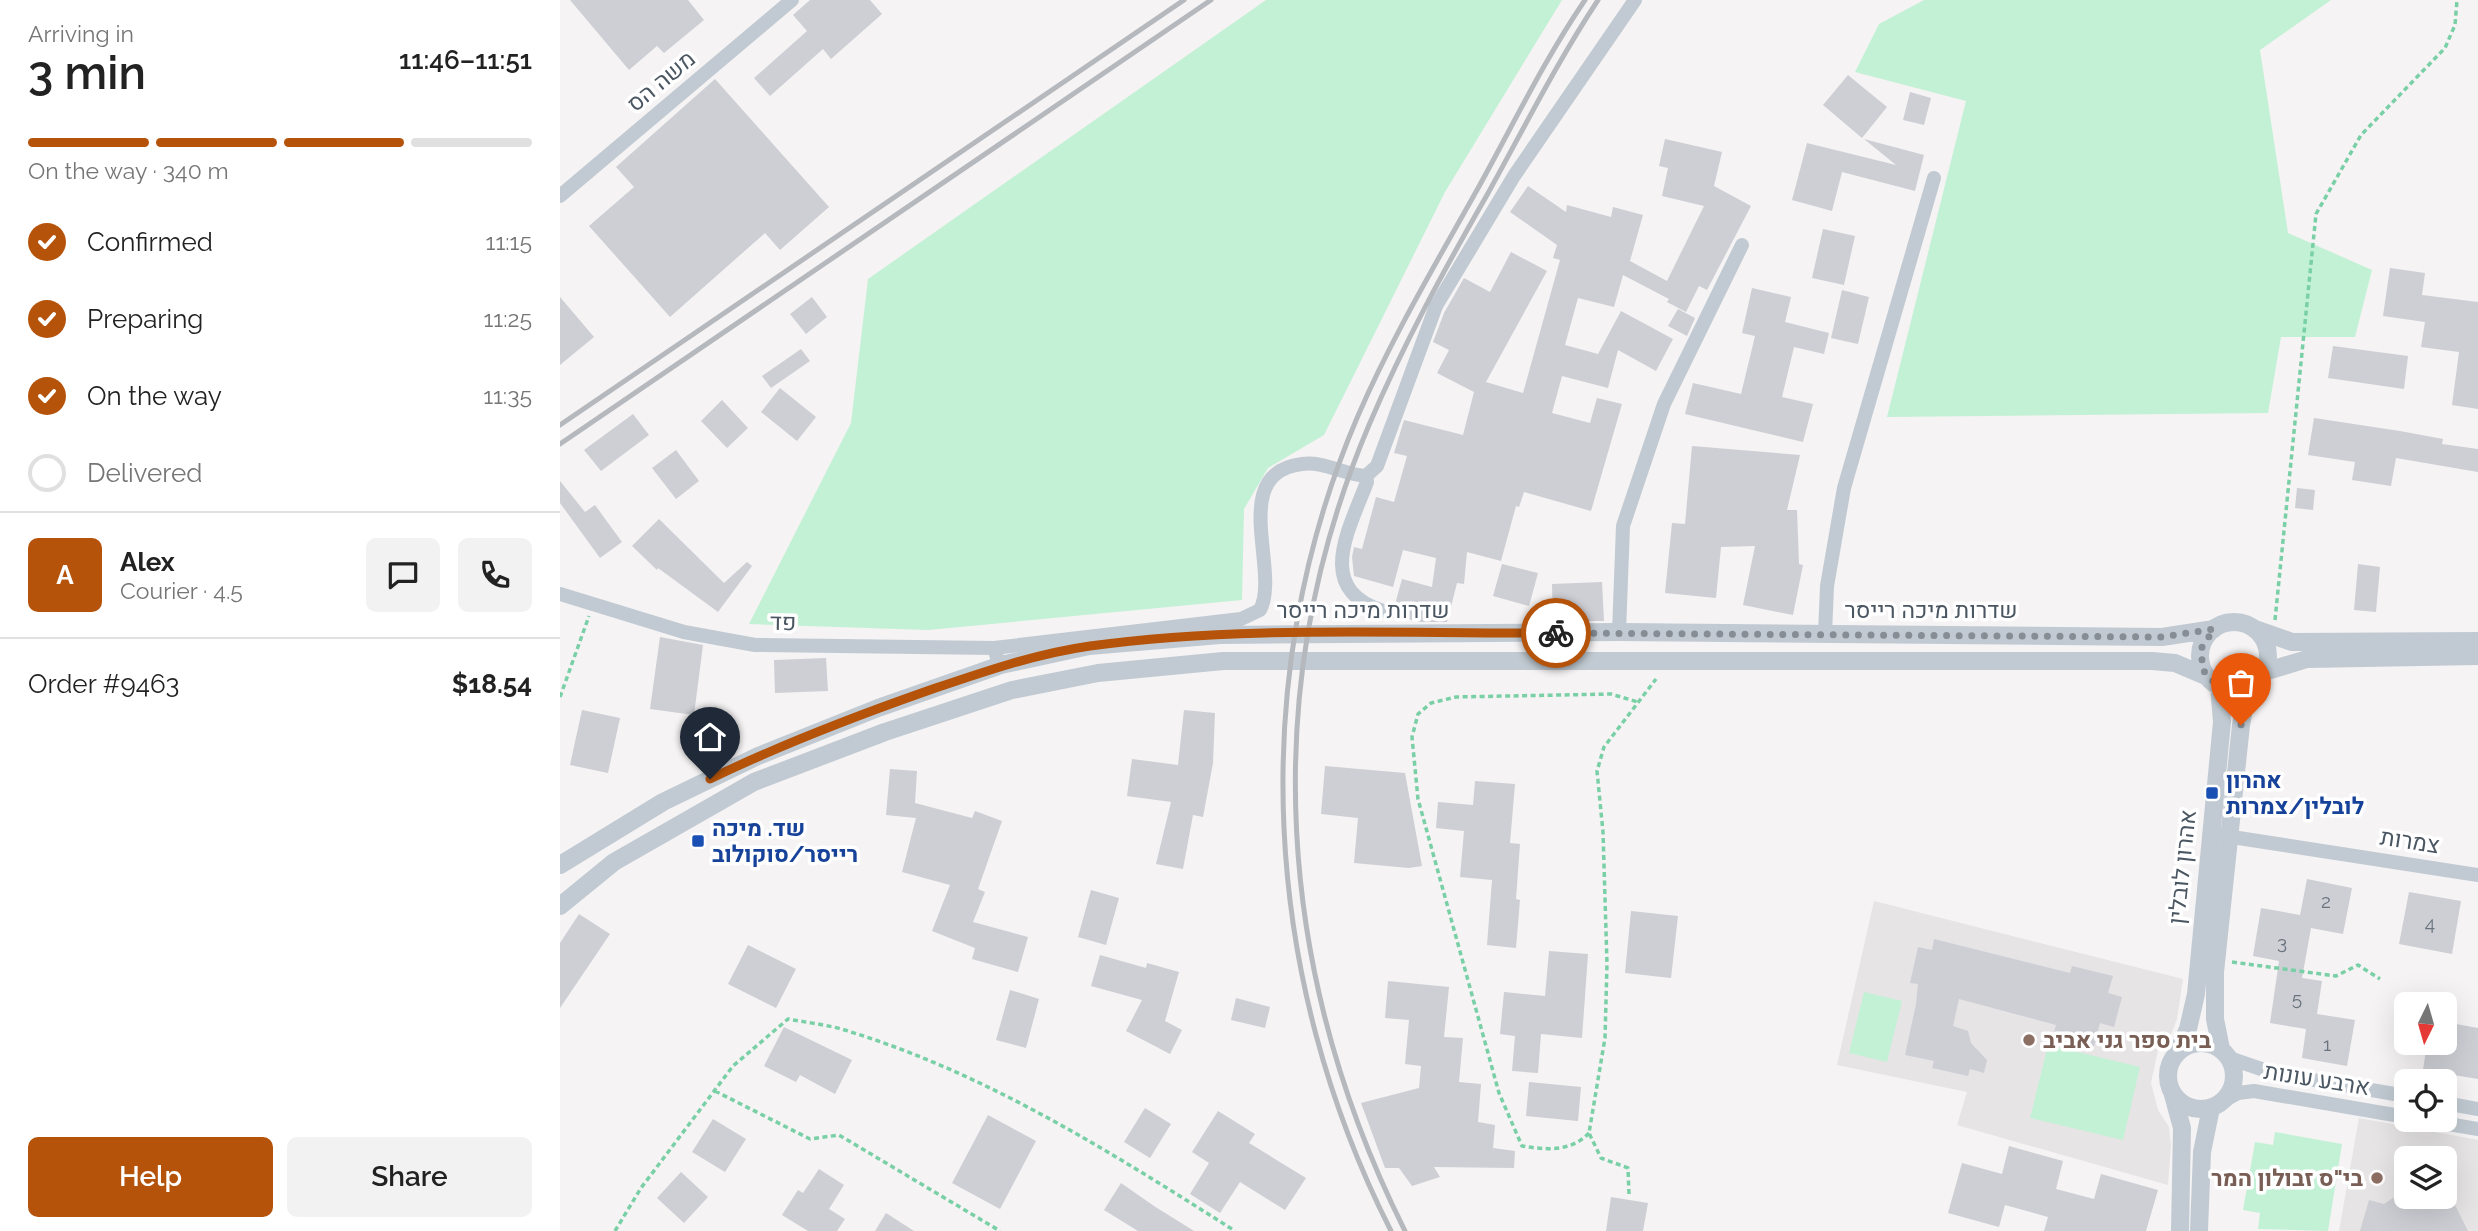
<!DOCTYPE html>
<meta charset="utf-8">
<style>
:root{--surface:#fff;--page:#f2f2f2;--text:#222;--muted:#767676;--line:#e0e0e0;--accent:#b45309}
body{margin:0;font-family:Raleway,Heebo,sans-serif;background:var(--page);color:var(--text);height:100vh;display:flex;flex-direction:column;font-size:26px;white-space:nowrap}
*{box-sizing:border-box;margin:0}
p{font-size:23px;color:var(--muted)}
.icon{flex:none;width:38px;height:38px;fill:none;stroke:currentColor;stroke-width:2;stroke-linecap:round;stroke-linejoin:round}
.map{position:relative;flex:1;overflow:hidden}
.drawer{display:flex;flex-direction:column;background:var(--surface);width:560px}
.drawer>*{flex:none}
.needle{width:46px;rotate:185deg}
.tools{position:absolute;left:1834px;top:992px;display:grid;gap:14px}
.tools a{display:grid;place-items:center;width:63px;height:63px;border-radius:10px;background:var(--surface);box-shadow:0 7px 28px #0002;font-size:35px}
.pin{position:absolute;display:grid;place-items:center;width:60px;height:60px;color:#fff;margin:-72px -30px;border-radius:50% 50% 50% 0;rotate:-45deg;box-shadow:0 0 7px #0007}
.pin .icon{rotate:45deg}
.courier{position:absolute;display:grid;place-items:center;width:70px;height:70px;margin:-35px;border:5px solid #b45309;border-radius:50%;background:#fff;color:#222;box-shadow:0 2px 9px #0007}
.summary em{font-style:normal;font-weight:600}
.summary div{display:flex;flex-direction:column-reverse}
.summary{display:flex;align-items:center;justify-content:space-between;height:119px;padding:0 28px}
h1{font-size:46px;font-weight:600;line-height:52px}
.bar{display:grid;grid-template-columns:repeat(4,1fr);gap:10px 7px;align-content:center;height:84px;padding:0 28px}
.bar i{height:9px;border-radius:5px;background:var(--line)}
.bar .current{background:var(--accent)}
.bar p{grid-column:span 4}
.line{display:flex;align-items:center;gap:18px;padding:0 28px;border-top:2px solid var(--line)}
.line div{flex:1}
.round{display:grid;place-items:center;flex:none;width:74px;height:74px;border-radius:10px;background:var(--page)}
ol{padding:0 28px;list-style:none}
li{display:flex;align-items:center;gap:21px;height:77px}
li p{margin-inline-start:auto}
li .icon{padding:7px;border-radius:50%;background:var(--accent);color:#fff;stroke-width:4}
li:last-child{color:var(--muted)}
li i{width:38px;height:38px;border:4px solid var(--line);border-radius:50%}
.button{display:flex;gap:14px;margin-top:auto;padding:14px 28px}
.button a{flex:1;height:80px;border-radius:10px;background:var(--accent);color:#fff;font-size:28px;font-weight:600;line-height:80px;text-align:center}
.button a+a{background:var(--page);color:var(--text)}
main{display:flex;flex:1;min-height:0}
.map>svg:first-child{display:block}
.education{fill:#e6e4e5;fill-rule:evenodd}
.green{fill:#c3f1d5}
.building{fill:#cdcfd5}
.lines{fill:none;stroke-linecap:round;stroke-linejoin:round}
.path{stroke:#7ad0a6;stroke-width:3.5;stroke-dasharray:5 3.5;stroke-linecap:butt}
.minor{stroke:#c1cad2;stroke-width:14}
.tertiary{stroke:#c1cad2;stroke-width:18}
.rail{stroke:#b5b8bd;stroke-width:5}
.done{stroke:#868d94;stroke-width:7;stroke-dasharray:0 12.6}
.route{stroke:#b45309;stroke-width:9}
.transit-dot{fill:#1a4fb4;stroke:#fff;stroke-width:2.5}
.education-dot{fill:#8d6e63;stroke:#fff;stroke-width:2.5}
.labels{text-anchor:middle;stroke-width:7;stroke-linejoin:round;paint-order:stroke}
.number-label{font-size:19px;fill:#6b747e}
.street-label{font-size:23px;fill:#4a5661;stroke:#fff}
.transit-label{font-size:23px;font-weight:bold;fill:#164399;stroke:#fff;text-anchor:start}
.education-label{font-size:23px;font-weight:bold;fill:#785e54;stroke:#fff;text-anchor:start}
</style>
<main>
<section class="drawer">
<div class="summary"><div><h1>3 min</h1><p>Arriving in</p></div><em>11:46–11:51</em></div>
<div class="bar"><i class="current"></i><i class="current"></i><i class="current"></i><i></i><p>On the way · 340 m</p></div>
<ol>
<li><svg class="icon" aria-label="check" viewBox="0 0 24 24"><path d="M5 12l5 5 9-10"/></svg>Confirmed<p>11:15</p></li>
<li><svg class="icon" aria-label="check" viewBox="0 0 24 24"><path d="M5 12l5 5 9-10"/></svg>Preparing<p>11:25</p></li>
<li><svg class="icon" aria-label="check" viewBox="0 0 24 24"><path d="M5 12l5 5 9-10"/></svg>On the way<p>11:35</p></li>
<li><i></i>Delivered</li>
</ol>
<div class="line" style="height:126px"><b class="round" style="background:var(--accent);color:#fff">A</b><div><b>Alex</b><p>Courier · 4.5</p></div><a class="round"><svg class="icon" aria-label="chat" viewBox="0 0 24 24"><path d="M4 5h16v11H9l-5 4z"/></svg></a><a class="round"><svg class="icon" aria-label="phone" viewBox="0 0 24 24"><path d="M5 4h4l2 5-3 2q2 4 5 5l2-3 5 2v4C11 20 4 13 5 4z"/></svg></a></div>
<div class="line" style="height:91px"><div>Order #9463</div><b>$18.54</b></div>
<div class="button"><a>Help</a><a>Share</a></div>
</section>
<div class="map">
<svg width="1918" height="1231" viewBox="0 0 1918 1231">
<rect width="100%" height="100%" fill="#f5f3f3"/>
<!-- education -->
<path class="education" d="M1314,901L1623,979L1617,1019L1610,1037L1598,1050L1591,1083L1598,1110L1609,1127L1611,1145L1608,1185L1397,1125L1407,1092L1277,1065Z
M1799,1118L1918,1140V1231H1779ZM1846,1158H1885V1197H1846Z"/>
<!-- green -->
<path class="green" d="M706,0H1002L885,192L764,435L708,468L684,509L682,600L368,630L189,624L291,423L308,279Z
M1364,0H1771L1700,50L1728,233L1812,270L1795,337H1721L1708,413L1327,417L1406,101L1295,72L1319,24Z
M1304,992L1342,1001L1327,1062L1289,1053Z
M1488,1045L1580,1067L1563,1140L1470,1118Z
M1715,1132L1782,1144L1768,1231L1698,1229L1700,1213L1683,1210L1695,1142L1713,1145Z"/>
<!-- building -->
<path class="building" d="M10,0H128L144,20L104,53L97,46L69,70Z
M250,0H310L322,14L271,59L263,49L210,96L194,78L247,31L233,15Z
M1288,75L1327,107L1302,138L1263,105Z
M155,79L269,207L220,250L205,233L110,317L29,226L74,187L56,167Z
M1350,92L1371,98L1364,125L1343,120Z
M1105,139L1162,152L1154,186L1191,206L1147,290L1139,286L1126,312L1107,302L1109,299L1063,275L1054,307L1018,298L1005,345L1038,354L1061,311L1113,339L1096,371L1058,350L1048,388L1002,376L992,413L1030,423L1037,398L1062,404L1031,511L964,492L959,507L956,506L941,561L907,552L904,584L897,583L887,622H860L832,615L842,579L872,587L876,558L843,550L833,587L794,576L792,557L794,547L802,549L816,497L834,502L847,456L834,453L844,420L903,435L914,392L877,373L889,350L873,342L884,313L904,278L930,292L951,252L987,271L926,382L963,393L1000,260L993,258L997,245L950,212L968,186L1006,212L1007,205L1051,217L1053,207L1083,215L1070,261L1107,281L1144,206L1102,196L1108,168L1099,166Z
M1304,139L1364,155L1355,191L1282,172L1272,211L1232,200L1247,143L1336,165Z
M1263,229L1295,236L1284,285L1252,278Z
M1830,268L1865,273L1862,295L1918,302V409L1892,405L1899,352L1861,347L1865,322L1823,316Z
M1192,288L1231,297L1225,322L1269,333L1264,354L1234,347L1222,397L1253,404L1243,442L1125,414L1133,383L1181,394L1195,336L1182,333Z
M1282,290L1309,297L1298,344L1271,338Z
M0,297L34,337L0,365Z
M252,297L267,317L246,334L230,314Z
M1118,309L1135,318L1127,336L1108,326Z
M1773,346L1848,356L1844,389L1768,378Z
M241,349L250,361L211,388L202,376Z
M220,388L256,417L237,441L201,412Z
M162,400L188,428L167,448L141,421Z
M73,414L89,435L41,471L24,450Z
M1754,418L1840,431L1883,439L1882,444L1918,449V472L1836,458L1831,486L1792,480L1795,462L1748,455Z
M1132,446L1240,455L1227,510H1237L1239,564L1243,565L1233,615L1183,605L1195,546L1161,547L1156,598L1105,593L1112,523L1125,524Z
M116,450L139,481L116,499L92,468Z
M0,481L25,512L35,505L62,542L40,558L0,503Z
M1737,488L1755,490L1753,510L1735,508Z
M99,519L164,583L187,562L192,566L158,612L98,568L97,570L72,546Z
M942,564L978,573L969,606L933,596Z
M1798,564L1820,567L1816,612L1794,610Z
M1042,582L1044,621H993L992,584Z
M100,637L143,645L134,715L90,709Z
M266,658L268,691L215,693L214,660Z
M22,710L60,718L48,773L10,765Z
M624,710L655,713L653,763L643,817L633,815L623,869L596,864L611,802L567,796L572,759L618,765Z
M765,766L845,773L862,866L849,868L794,863L798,818L761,814Z
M330,769L357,771L355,803L412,818L415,811L442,821L418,889L425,892L413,922L468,937L458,972L412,959L415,948L372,931L390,885L342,872L356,818L326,815Z
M915,781L955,784L950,843L960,844L956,899L960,900L956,948L927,945L932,880L900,877L904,831L876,828L878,802L913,805Z
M1747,879L1792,888L1783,934L1751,928L1742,978L1762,981L1757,1014L1795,1020L1787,1066L1742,1058L1746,1029L1710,1023L1719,961L1693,956L1701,908L1740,915Z
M531,890L559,898L546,945L518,937Z
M1849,892L1901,901L1892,954L1839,944Z
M1071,911L1118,916L1111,978L1065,973Z
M19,914L50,934L0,1008V943Z
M1374,939L1510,973L1512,966L1553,976L1548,993L1562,997L1554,1027L1540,1023L1533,1050L1492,1039L1496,1025L1399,999L1393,1026L1408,1031L1411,1043L1427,1060L1424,1073L1410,1069L1408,1076L1372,1068L1374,1061L1345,1055L1356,1004L1358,984L1350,983L1358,947L1372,950Z
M188,945L236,969L216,1008L168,984Z
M989,951L1028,954L1022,1038L981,1034L978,1073L952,1071L955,1036L940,1034L944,992L985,996Z
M540,955L586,968L587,963L619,972L605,1021L622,1030L610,1054L566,1031L582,1000L531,986Z
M828,981L889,987L884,1037L903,1038L899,1082L921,1084L918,1122L935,1125L933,1148L955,1151L954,1168L874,1167L880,1177L852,1186L839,1168H825L801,1103L859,1088L861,1066L845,1064L849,1020L825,1018Z
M450,990L479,999L466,1048L436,1040Z
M676,998L710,1007L705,1028L671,1020Z
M1885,1022L1918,1028V1079L1863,1070L1867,1043H1885Z
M224,1027L292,1060L275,1094L240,1075L236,1082L204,1066Z
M969,1082L1021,1087L1018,1121L966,1116Z
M585,1108L611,1124L590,1158L564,1142Z
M658,1111L695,1134L689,1143L746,1178L725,1210L680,1182L660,1213L630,1194L649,1163L632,1152Z
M428,1115L476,1141L440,1209L392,1183Z
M153,1119L186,1139L165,1172L132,1152Z
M1449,1146L1503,1161L1496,1189L1534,1199L1541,1174L1598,1190L1586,1231H1484L1488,1217L1445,1205L1439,1227L1388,1213L1402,1163L1442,1174Z
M259,1169L284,1185L269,1209L285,1219L277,1231H248L222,1215L238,1190L243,1193Z
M121,1172L148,1197L124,1223L97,1198Z
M561,1183L594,1206L634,1231H578L544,1210Z
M1846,1189V1197H1891L1908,1231H1800L1809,1200L1824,1204Z
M1051,1197L1088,1203L1083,1231H1046Z
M326,1213L354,1231H315Z"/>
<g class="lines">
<!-- path -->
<path class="path" d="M1715,620L1756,214L1801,135L1885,48L1895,25L1897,0
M0,697L29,616
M1672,962L1776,976L1798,965L1820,979
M155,1091L250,1139L279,1135L440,1231
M1029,1133C1011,1152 986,1150 962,1146L939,1093L858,799L852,737L858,714L871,703L896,697L1051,694L1078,702
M1069,1194L1068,1168L1041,1158L1029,1133L1045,1038L1047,964L1043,832L1037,771L1044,747L1096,679
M55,1231L81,1188L173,1066L228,1019C249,1023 271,1025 291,1032C429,1075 554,1154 675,1231"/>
<!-- minor -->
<path class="minor" d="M0,196L232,0
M806,476L807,482C789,530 754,589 823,611
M0,594L124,632L195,645L434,648L437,657
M1059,632L1063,526L1104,404L1182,245
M1265,634L1267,586L1284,488L1374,178
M434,648L681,619L700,610C721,571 667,473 742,464C764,461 785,475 806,476L817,466L876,306L954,176L1075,0
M1659,835L1918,875
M1669,1058L1713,1073L1846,1096
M1663,1101L1678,1093L1694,1091L1846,1117
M1885,1103L1918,1109
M1865,1120L1918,1129"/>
<!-- tertiary -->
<path class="tertiary" d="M1640 656a34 34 0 1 1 68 0a34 34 0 1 1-68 0Z
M1695,629L1732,642L1918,641
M1704,672L1747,659L1918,656
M0,865L103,802L198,756L318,708L441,665L529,646L660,635L1059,632L1602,637L1654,629
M0,906L54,862L194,782L325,732L452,690L538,673L663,661H1592L1615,663L1648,677
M1608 1076a33 33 0 1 1 66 0a33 33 0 1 1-66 0Z
M1661,1049L1655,1019V972L1681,725L1688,687
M1618,1051L1628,1029L1636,994L1662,722L1659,686
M1613,1095L1622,1128L1620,1231
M1639,1231L1642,1152L1651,1108"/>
<!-- rail -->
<path class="rail" d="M0,425L624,0
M0,444L651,0
M831,1231C703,979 685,681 797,418C831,339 875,265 917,190C952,127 984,60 1025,0
M845,1231C717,975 696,691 809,425C843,345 884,270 927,195C963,130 997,62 1038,0"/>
</g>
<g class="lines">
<!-- done -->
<path class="done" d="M996,633L1602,637L1654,629L1642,647V668C1653,686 1667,692 1688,687L1681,725"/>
<!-- route -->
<path class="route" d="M150,779C220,745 293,717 367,691C420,673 474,654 530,646C683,625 842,634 996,633"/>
</g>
<!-- markers -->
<g class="transit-dot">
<rect x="1645" y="786" width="14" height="14" rx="3.5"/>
<rect x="131" y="834" width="14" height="14" rx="3.5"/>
</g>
<g class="education-dot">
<circle cx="1469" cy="1040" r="7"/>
<circle cx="1817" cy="1178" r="7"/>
</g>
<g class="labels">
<!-- number labels -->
<g class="number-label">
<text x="1766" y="908">2</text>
<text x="1870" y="930">4</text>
<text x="1722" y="949">3</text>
<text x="1737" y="1005">5</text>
<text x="1767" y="1051">1</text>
</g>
<!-- street labels -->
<g class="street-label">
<text transform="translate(101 81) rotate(-40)" y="8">משה הס</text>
<text x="803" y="618">שדרות מיכה רייסר</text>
<text x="1371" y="618">שדרות מיכה רייסר</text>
<text transform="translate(223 622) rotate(1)" y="8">פד</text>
<text transform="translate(1850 841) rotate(9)" y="8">צמרות</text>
<text transform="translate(1622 867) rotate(-84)" y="8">אהרון לובלין</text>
<text transform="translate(1757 1079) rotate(9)" y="8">ארבע עונות</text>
</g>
<!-- transit labels -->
<g class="transit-label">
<text x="1666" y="788">אהרון<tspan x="1666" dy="26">לובלין/צמרות</tspan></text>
<text x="152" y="836">שד. מיכה<tspan x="152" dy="26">רייסר/סוקולוב</tspan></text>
</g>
<!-- education labels -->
<g class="education-label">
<text x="1483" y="1048">בית ספר גני אביב</text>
<text x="1803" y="1186" text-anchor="end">בי"ס זבולון המר</text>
</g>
</g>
</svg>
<div class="tools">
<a><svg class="needle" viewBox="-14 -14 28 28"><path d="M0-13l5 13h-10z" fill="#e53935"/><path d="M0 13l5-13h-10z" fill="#767676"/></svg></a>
<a><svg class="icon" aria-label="locate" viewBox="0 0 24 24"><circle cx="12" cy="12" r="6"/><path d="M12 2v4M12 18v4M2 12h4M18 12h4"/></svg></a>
<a><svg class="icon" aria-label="layers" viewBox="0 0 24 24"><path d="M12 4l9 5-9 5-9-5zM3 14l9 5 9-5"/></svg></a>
</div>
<div class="pin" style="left:1681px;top:725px;background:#ea580c"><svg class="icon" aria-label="bag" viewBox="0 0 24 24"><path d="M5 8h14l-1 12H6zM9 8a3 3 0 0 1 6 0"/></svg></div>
<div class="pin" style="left:150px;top:779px;background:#1f2937"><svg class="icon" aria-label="home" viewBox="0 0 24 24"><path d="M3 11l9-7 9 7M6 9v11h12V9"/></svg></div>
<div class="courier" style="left:996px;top:633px"><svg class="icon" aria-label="bike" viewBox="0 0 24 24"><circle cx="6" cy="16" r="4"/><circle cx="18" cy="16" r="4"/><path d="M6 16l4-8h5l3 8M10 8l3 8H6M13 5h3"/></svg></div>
</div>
</main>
